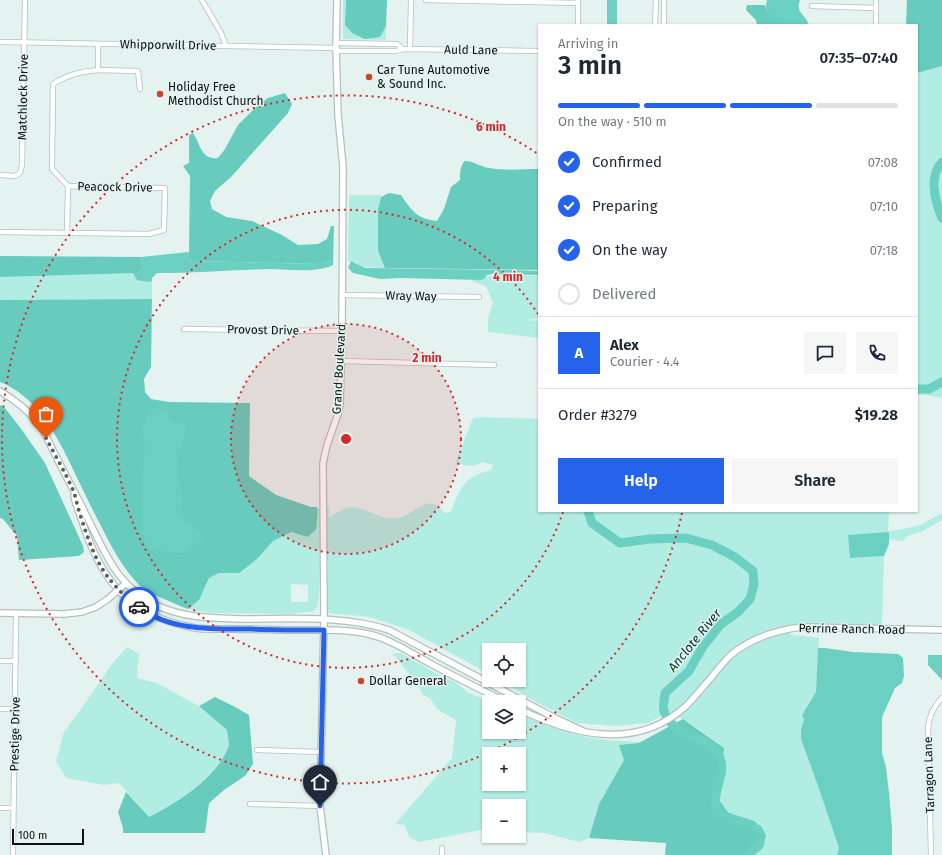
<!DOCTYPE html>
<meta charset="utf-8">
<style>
:root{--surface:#fff;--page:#f6f6f7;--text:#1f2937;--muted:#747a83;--line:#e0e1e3;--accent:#2563eb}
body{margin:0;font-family:"Fira Sans",sans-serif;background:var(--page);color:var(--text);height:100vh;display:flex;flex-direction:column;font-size:15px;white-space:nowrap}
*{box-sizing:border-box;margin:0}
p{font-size:13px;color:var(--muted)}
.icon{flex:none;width:22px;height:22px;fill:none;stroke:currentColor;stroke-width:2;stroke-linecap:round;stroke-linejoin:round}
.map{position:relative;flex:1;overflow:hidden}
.details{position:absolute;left:538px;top:24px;width:380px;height:488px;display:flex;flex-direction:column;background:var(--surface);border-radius:0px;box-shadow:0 1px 3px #0004}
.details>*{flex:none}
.controls{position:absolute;left:482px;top:643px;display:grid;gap:8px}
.controls a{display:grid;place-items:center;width:44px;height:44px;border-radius:0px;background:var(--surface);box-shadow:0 1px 3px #0004;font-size:20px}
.scale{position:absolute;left:12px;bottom:10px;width:72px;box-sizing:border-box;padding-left:4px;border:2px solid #0c1110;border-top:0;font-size:11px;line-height:14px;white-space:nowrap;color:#0c1110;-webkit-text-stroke:3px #e4f3f0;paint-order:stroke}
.pin{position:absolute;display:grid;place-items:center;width:34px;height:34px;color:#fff;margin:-41px -17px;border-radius:50% 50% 50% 0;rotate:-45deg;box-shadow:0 0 4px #0007}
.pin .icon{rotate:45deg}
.courier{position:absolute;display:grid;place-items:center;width:40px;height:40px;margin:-20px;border:3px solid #2563eb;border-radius:50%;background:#fff;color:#222;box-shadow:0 1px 5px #0007}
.summary em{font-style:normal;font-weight:600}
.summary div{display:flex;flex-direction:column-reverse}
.summary{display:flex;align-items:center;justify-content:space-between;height:68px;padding:0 20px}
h1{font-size:26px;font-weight:600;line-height:30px}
.bar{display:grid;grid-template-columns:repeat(4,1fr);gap:6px 4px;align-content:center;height:48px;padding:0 20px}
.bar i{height:5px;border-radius:3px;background:var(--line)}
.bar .selected{background:var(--accent)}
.bar p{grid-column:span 4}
.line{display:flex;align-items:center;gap:10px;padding:0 20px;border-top:1px solid var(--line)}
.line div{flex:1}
.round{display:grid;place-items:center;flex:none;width:42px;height:42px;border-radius:0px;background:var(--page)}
ol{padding:0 20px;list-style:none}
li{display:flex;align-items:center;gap:12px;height:44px}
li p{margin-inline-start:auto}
li .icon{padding:4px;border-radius:50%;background:var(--accent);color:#fff;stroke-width:4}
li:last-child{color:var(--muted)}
li i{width:22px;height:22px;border:2px solid var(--line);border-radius:50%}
.button{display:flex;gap:8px;margin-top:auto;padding:8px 20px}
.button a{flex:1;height:46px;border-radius:0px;background:var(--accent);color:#fff;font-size:16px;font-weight:600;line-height:46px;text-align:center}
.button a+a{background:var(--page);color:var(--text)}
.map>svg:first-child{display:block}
.green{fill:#b2ede3;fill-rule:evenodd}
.forest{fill:#67cbbd}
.water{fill:#6bcfc1}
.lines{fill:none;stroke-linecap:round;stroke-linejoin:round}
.river{stroke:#6bcfc1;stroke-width:9}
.minor-casing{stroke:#b2c1be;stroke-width:6}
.tertiary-casing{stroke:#b2c1be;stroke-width:8}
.minor{stroke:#fff;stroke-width:4.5}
.tertiary{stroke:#fff;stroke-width:5.5}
.done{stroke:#58605e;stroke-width:4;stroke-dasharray:0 7.2}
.route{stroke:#2563eb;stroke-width:5}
.ring{fill:none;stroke:#d62828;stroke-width:2;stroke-dasharray:2 4}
.poi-dot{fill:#ce4427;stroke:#e4f3f0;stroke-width:1.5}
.labels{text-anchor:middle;stroke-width:3;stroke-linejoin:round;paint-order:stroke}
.street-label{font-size:12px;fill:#0c1110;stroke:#e4f3f0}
.poi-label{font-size:12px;fill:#0c1110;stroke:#e4f3f0;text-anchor:start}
.water-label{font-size:13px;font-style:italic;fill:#00322d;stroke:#e4f3f0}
.centre{fill:#d62828;stroke:#e4f3f0;stroke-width:2}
.ring-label{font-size:12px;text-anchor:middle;font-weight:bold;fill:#d62828;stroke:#e4f3f0;stroke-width:3;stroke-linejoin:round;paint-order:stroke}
</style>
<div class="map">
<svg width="942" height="855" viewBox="0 0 942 855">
<rect width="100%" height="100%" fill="#e4f3f0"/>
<!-- green -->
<path class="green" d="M343,0H346L345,25L380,37L386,26V40L343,39Z
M942,66V398L926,395H917V73Z
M349,195H380L381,197L378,209V251L385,268L362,267L355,262L348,261Z
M133,273L134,276L148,282L152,281V299L0,300V277Z
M501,275L539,276V318L528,320L539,321V338L488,332V318L493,303L486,286L471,281L489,276Z
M485,417L539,419V511H889L888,532L920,525L942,513V520L923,531L907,536L903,541L889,539V532L850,558L884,556L882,626L801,624L778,627L759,635L740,645L720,663L685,703L672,713L669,712L648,723L616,726L577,723L525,696L499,680H519V650H489V674L407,629L369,617L327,613L328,560L326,559V507H329V517C335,514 344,508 349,507C366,506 379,521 397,518C416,516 426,490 445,513L451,512C460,487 464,477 491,470L493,465L482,462C474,468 464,466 456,462L473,418Z
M318,509H321V559L318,605L314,611L291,614L209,613L188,609L199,599L209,578L219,573L257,559L273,541L291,532L307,536L315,529ZM291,584L308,585V602H291Z
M799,630L788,634L819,638L816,692L802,715L804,719L801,730V739L818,786L839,848L837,855H753L761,850V826L729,814L720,801L724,748L694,726L678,716L688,707L723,667L742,649L780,633Z
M127,647L139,654L137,678L157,683L202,708L227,730C227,735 230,743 228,748C216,778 176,803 149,817L119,783L104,785L66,778L56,761L64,732L84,705L112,664Z
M401,653L439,675L455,682L469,693L490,702L489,732H519V714C541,723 563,732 586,737C604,741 623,741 641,742L624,760L599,804L589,838L579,842L544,833L519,832V806H489V830H481L419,842L409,837L405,825L395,824L452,758L456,720L440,711L435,706L431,699L422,694L419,687L396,657L391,654ZM489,754H519V784H489Z"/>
<!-- forest -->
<path class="forest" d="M346,0H387L386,26L380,37L365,39L352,33L345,25Z
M907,0H942V66L917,73V25H906Z
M747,5H765C769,18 778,20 790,25H757L756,20L746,10Z
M285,93L292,104L288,113L231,177L215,191L210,201L212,209L226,217L252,221L282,235L298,245L318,244L327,239L331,226H334L333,265L329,267L331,260L322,264L192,261L186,258L189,252L190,176L183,166L189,163V135L193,133C201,145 201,160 218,158L225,149L238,125L256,107L268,98Z
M465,161C474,161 481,167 489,168C505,171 523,169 539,169V270L385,268L378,251V209L381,197L389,193L401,195C412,211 417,219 437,221L444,209L451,187L460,180C460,173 460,165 465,161Z
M0,256L141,257L143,265L142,270L137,273L0,277Z
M152,299L151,367L144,379L145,392L151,399L169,402L250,403L249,476L276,495L311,507H317L318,510L316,529L308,537L291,532L273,541L257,559L239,573H219L209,578L199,600L188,609C178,605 148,593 141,587C123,569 112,548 101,526C90,505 80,484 70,463C54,430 35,396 0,382V300Z
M0,405L4,407L19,426L45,463L83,546L84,552L79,556L19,560L17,536L3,519L0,518Z
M215,697L235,707L249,715L253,764L245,776L224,790L209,803L205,833H123V828L118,812L126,792L149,817C177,803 216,778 228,748C230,743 227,735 227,730L199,706Z
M683,719L724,748L720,801L729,814L761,826L766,836L761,850L753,855H665L666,843L589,838L599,804L624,760L619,745L639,743Z"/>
<!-- water -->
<path class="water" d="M607,0H617V25H607Z
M767,0H800C795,13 806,15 809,25C803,25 795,26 789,25C777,22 762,14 767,0Z
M189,252L186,258L192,261L322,264L331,260L329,267C310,273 288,269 268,269C231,270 194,273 157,273L152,278V281L148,282L137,280L133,273H137L142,270L143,265L141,257Z
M351,261L365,268L513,270L539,271V275L492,274L487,275L485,278L481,280L401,278L380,279L353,273L348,268Z
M156,408L165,410L173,421H177L182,419L186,423L187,430L177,460L182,501L180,514L188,522C193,522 195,526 197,531H201L204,539C198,544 191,546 186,553C171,553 158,553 146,545L143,535L142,518V480L145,445L141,426L145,424L149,410Z
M889,532V544L884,556L850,558L848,535Z
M818,648H825L853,652L898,654L903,658L904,676L902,683L895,688L882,717V753L886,767L889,793L892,829V855H837L839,848L818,786L801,739V730L804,719L802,715L816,692Z
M928,655H942V680L928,665Z"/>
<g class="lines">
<!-- river -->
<path class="river" d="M942,162C928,177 935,201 942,218
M917,389H929L942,382
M588,511L592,523L620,543L650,539L686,538L712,545L735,557L753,571L754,584L750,599L738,612L721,624L702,648L689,671L665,693C665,698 662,707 664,711C673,738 705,735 718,754C728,769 715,786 715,802C715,806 717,810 718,814L752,825L760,834V844L748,855"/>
<defs>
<path id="minor" d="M202,0L221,33L226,46
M426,0L578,3
M812,6L876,8
M578,25V0
M655,25L656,0
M664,25V0
M876,25V0
M0,42L336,48
M336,43L397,44L403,49
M410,49L411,0
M336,51H397L403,49L539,51
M98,70L138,71L140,89
M0,175L15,176L20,173L22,165L25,0
M0,232L149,234L164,230L165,188L68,186
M67,233L68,186L52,169L53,84C69,74 80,72 98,70V44
M342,295L479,297
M184,329L342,331
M341,361L494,365
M0,661H16
M0,709H15
M257,750L320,752
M250,804L320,806
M0,808H13
M13,855L16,614
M442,855V848
M931,855L928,728C929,717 934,706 942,698"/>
<path id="tertiary" d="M0,391C15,400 28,410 39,424C46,433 50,446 56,456C65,475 76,494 85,513C105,551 115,586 158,606C185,618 212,618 241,619C288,619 344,615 389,630L555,718L583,731
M74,496C76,506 81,517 84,527C103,583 130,615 190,627C203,630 218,629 232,629C253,629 274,630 295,630C319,630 345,629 368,634C391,639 412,654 433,665C457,678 482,690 506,702
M0,613L64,614L82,612L96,607L108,599L126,583
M519,709C572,735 637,751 686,706C694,698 702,688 710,679C719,668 729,654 742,647C760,635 780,630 801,627L942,630
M326,855L320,806L324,620L323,463L327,445L338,414L340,404L342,331L343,167L338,115L336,48L337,0"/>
</defs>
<!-- minor casing -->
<use href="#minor" class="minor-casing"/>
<!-- tertiary casing -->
<use href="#tertiary" class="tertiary-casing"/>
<!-- minor -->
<use href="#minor" class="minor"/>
<!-- tertiary -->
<use href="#tertiary" class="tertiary"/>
</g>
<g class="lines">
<!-- done -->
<path class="done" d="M46,438C55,455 65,472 73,490C76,497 77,506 80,514C93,555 102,580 139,607"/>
<!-- route -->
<path class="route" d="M139,607C170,631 213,629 250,629C275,630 299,630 324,630L320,806"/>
</g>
<!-- distance rings -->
<circle cx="346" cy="439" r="115" fill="#d62828" fill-opacity=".12"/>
<g class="ring">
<circle cx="346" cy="439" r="115"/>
<path d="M563 512A229 229 0 1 1 538 314"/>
<path d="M682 513A344 344 0 1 1 538 154"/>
</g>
<!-- markers -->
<g class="poi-dot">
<circle cx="369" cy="77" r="4"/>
<circle cx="160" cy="94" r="4"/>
<circle cx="361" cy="681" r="4"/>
</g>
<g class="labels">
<!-- street labels -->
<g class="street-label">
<text transform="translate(168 45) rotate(1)" y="4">Whipporwill Drive</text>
<text transform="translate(471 50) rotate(1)" y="4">Auld Lane</text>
<text transform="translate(23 97) rotate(-89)" y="4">Matchlock Drive</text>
<text transform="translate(115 187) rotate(1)" y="4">Peacock Drive</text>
<text transform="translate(411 296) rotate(1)" y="4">Wray Way</text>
<text transform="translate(263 330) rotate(1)" y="4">Provost Drive</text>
<text transform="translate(339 369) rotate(-87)" y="4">Grand Boulevard</text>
<text transform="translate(852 629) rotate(1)" y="4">Perrine Ranch Road</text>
<text transform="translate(15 734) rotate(-89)" y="4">Prestige Drive</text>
<text transform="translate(929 775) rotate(-92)" y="4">Tarragon Lane</text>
</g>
<!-- poi labels -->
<g class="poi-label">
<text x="377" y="74">Car Tune Automotive<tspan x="377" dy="14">&amp; Sound Inc.</tspan></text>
<text x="168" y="91">Holiday Free<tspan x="168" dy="14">Methodist Church</tspan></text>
<text x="369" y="685">Dollar General</text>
</g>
<!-- water labels -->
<g class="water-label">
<text transform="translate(694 640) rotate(-51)" y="5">Anclote River</text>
</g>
</g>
<circle cx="346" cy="439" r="6" class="centre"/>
<g class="ring-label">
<text x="491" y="131">6 min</text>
<text x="508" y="281">4 min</text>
<text x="427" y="362">2 min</text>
</g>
</svg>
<div class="controls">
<a><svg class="icon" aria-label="locate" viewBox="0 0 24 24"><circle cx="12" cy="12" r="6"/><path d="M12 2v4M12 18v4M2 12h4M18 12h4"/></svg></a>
<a><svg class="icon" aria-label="layers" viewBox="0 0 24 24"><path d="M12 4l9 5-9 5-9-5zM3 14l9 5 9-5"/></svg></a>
<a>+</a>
<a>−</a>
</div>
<div class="scale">100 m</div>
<div class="pin" style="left:46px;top:438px;background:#ea580c"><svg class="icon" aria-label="bag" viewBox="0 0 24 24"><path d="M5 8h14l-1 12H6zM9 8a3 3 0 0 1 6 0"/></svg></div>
<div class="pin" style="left:320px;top:806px;background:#1f2937"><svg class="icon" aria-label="home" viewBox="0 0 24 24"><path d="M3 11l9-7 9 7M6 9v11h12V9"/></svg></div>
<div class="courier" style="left:139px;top:607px"><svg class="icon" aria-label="car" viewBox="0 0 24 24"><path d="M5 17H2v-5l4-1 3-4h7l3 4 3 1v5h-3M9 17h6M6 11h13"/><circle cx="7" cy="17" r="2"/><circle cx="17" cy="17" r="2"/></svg></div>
<section class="details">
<div class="summary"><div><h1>3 min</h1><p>Arriving in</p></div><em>07:35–07:40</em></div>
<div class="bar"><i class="selected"></i><i class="selected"></i><i class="selected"></i><i></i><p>On the way · 510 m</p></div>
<ol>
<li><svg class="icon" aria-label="check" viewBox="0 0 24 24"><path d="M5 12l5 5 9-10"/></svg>Confirmed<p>07:08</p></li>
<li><svg class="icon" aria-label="check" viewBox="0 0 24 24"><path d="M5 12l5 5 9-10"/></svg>Preparing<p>07:10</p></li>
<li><svg class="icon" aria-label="check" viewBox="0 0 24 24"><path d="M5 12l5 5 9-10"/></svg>On the way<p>07:18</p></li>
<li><i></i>Delivered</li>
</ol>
<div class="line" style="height:72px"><b class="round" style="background:var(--accent);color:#fff">A</b><div><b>Alex</b><p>Courier · 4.4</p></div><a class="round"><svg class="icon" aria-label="chat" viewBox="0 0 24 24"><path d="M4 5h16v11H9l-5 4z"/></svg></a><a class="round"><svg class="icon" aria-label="phone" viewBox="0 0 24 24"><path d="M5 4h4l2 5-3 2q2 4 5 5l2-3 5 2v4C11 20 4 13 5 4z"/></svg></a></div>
<div class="line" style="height:52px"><div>Order #3279</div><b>$19.28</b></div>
<div class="button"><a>Help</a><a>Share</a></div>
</section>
</div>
